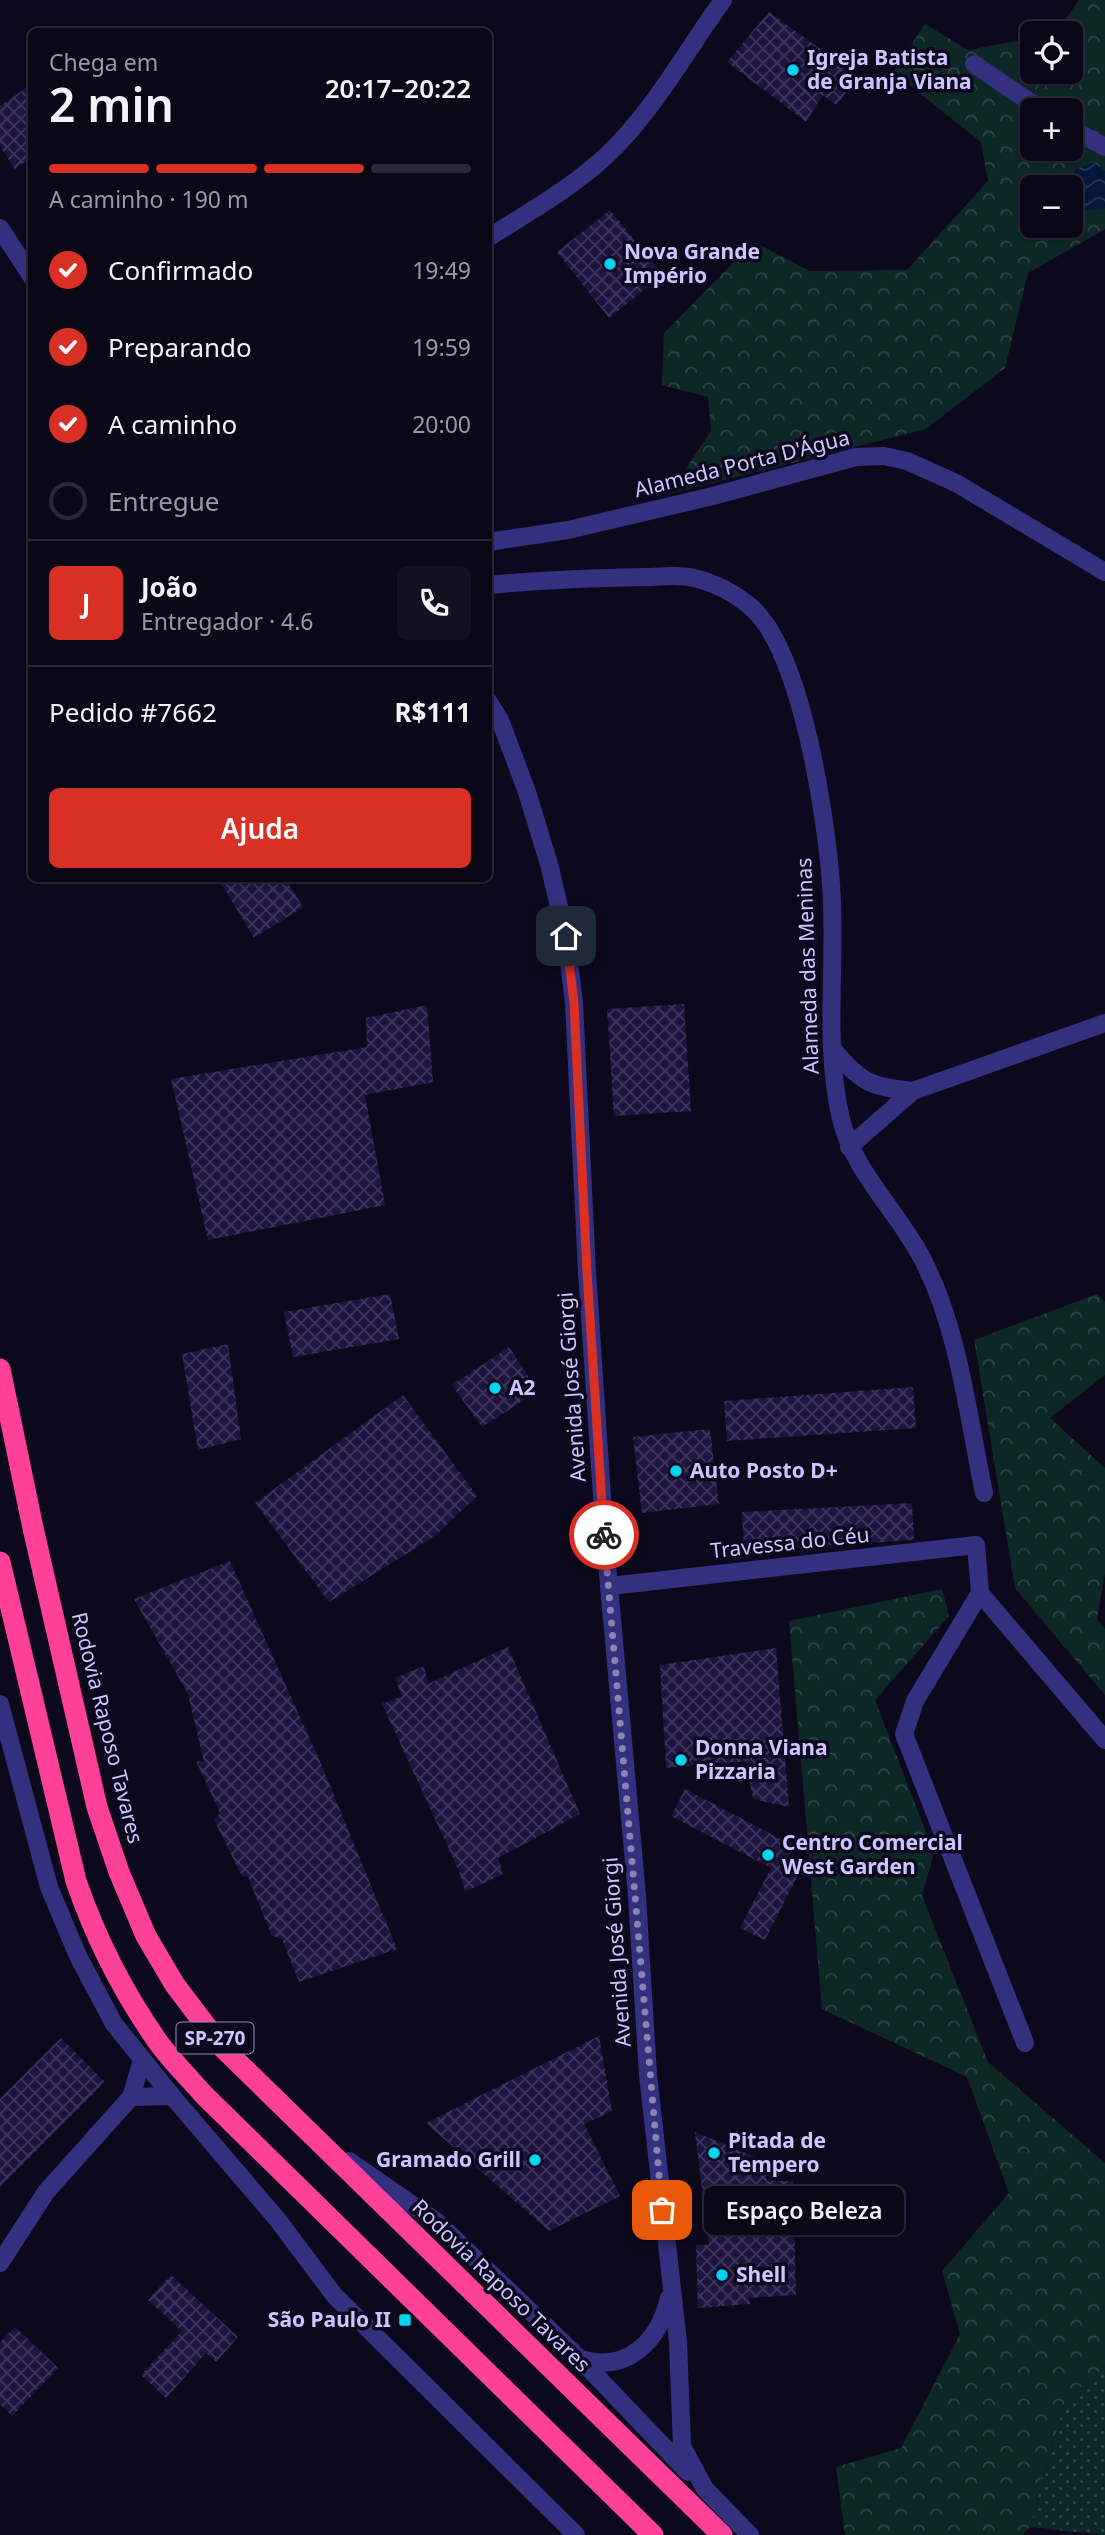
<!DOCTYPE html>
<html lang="pt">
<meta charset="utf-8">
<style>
:root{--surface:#0a0716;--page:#13101f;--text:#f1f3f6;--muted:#9999a1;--line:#2a2835;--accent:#d93025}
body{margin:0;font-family:"Noto Sans",sans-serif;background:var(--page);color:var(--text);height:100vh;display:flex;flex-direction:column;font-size:26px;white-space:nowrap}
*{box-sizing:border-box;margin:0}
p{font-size:23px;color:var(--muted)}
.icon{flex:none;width:38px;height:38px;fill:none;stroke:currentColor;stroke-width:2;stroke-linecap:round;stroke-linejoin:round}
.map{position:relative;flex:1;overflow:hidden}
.drawer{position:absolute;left:28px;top:28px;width:464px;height:854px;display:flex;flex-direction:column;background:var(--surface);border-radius:10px;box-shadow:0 2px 5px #0004,0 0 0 2px var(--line)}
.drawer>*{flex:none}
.fabs{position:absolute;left:1020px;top:21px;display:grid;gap:14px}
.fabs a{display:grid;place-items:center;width:63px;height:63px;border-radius:10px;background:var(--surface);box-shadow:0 2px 5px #0004,0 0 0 2px var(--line);font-size:35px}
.pin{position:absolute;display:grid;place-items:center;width:60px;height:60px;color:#fff;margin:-30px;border-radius:14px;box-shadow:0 4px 10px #0006}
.courier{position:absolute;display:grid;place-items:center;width:70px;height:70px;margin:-35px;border:5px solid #d93025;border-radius:50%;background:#fff;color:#222;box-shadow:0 2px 9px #0007}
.bubble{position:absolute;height:49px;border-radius:10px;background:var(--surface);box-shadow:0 2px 5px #0004,0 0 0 2px var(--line);font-size:23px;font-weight:600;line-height:49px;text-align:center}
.overview em{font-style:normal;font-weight:600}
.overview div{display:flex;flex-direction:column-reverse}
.overview{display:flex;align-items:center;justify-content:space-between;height:119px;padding:0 21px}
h1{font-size:46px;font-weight:600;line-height:52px}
.bar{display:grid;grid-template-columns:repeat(4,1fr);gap:10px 7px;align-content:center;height:84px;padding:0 21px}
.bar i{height:9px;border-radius:5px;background:var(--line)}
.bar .on{background:var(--accent)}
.bar p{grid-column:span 4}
.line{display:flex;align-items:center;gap:18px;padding:0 21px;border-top:2px solid var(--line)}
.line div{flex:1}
.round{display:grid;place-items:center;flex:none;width:74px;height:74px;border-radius:10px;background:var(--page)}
ol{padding:0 21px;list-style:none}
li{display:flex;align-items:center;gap:21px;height:77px}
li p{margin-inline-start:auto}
li .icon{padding:7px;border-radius:50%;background:var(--accent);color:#fff;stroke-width:4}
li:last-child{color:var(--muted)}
li i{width:38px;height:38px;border:4px solid var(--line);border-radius:50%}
.action{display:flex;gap:14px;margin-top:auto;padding:14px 21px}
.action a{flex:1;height:80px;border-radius:10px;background:var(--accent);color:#fff;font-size:28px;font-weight:600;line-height:80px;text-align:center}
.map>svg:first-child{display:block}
.grass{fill:url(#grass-dots)}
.forest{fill:url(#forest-crowns);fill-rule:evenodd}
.water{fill:url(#water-waves)}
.building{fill:url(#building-cross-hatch)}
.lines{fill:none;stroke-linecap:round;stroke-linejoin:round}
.minor{stroke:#343080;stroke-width:18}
.highway{stroke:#ff4099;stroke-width:21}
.done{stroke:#8983b0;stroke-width:7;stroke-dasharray:0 12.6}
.route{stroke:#d93025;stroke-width:9}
.poi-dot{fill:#00d4f0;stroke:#0d091d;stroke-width:2.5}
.labels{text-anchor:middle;stroke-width:7;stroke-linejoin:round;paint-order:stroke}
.shield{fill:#0d091d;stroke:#938dbb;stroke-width:2}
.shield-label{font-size:19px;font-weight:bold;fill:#ccc5ff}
.poi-label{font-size:21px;font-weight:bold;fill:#ccc5ff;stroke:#0d091d;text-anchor:start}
.street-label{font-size:21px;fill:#ccc5ff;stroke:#0d091d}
</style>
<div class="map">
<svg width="1105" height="2535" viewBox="0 0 1105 2535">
<defs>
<pattern id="grass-dots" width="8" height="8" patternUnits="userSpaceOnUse" patternTransform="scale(1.75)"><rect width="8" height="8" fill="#0c2726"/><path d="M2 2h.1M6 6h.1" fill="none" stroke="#2e4547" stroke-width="1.8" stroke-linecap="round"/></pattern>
<pattern id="forest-crowns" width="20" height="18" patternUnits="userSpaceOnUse" patternTransform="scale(1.75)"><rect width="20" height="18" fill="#0c2726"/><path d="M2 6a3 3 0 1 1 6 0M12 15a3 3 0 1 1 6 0" fill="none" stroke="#2e4547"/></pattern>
<pattern id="water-waves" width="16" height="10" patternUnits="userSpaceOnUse" patternTransform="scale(1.75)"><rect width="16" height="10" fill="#04173b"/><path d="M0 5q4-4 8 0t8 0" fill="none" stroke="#273758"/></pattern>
<pattern id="building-cross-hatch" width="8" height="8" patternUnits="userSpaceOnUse" patternTransform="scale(1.75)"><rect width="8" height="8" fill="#1d143f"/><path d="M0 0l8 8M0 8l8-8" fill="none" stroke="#3d355c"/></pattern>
</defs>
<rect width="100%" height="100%" fill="#0d091d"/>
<!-- grass -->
<path class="grass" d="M1105,2366V2535L1030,2527L1065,2401Z"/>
<!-- forest -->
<path class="forest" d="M1079,0H1105V229L1028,273L1005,368L926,429L669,494L711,431L708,397L662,385L664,333L754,242L810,271L907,270L988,181L981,142L893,72L925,24L968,50L1032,38V72H1071V33H1056ZM1032,110H1071V149H1032ZM1032,187H1071V226H1032Z
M1097,1294L1105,1302V1375L1050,1418L1105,1468V1573L1097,1619L1105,1629V1695L1015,1588L974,1340Z
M942,1589L949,1616L875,1700L934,1853L922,1896L988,2062L1105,2163V2366L1065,2401L1030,2527L1023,2535H845L836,2467L901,2448L960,2334L942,2271L1009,2193L967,2077L822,2009L789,1621Z"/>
<!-- water -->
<path class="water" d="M1093,162L1105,171V208L1081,211L1071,200V187H1067L1075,170Z"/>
<!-- building -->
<path class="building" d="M769,12L859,77L836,105L823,95L806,122L727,62Z
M32,84V157L15,169L0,146V106Z
M610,210L663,275L609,318L557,252Z
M218,878H285L303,907L254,938Z
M684,1004L691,1111L614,1116L607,1009Z
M427,1005L433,1082L365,1095L385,1205L208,1240L171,1079L367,1047L366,1018Z
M390,1294L399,1339L293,1357L284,1312Z
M228,1344L241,1439L198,1450L182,1354Z
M509,1347L538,1391L482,1427L452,1385Z
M913,1387L916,1428L727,1441L724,1401Z
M403,1395L477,1496L435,1536L329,1602L255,1503Z
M710,1429L719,1504L642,1513L633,1437Z
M912,1503L914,1540L744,1551L742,1512Z
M230,1561L322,1766L397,1949L299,1982L282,1939L272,1936L248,1877L242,1876L214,1820L220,1813L196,1761L204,1762L188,1694L134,1599Z
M508,1647L580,1814L498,1858L503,1874L465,1892L459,1871L382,1704L402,1696L395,1678L424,1666L428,1684Z
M776,1648L789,1807L753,1799L746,1761L666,1768L660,1665Z
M685,1789L794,1846L784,1865L799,1873L765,1940L740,1928L771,1868L671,1816Z
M599,2036L612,2111L584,2124L620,2196L549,2231L426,2123Z
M61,2038L105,2082L0,2187V2099Z
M695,2132L765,2161L767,2181H793L796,2295L749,2298L750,2304L698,2308L696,2245H709Z
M171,2275L238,2337L216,2362L206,2353L166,2398L141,2375L182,2331L148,2300Z
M15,2327L58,2368L12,2416L0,2404V2342Z"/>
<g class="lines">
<!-- minor -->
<path class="minor" d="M974,64L1042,110
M1071,129L1105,147
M0,228L32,277
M488,238C529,212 572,188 607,155C652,113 687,50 723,0
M488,542L568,530L713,496L856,457L884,456L907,461L956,483L1105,572
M488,585C541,580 593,578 645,577C661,577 679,574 694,578C715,583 736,594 752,608C802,653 826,817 831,884C837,962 823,1043 841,1119C854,1173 898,1211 923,1260C959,1330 968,1416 984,1493
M488,701L500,720L527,792L549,864L566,936L574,1003L587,1272L605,1541L637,1896L648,2075L678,2342L682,2446L705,2489L750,2535
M832,1048C861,1082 869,1087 913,1091
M849,1147L913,1091L1105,1023
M610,1586L976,1545L980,1593L1105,1740
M980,1593L915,1701L904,1734L1025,2043
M0,1704L49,1887L78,1956L114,2024L172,2096L277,2219L334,2295L576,2535
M131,2097L172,2096
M349,2161L437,2222L579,2358C626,2375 659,2341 669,2298
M0,2263L46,2192L131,2097L142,2060
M579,2358L688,2472"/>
<!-- highway -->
<path class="highway" d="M0,1369L33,1528L97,1807L119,1872L146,1936L175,1985L222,2047L722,2535
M0,1562L76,1881C96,1939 123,1992 158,2042C172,2061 189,2078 204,2095L653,2535"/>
</g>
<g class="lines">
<!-- done -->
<path class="done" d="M604,1535L662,2210"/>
<!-- route -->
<path class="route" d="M566,936L574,1003L587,1272L604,1535"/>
</g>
<!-- markers -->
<g class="poi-dot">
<circle cx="793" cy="70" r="7"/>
<circle cx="610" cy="264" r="7"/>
<circle cx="495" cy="1388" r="7"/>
<circle cx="676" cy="1471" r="7"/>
<circle cx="681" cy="1760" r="7"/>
<circle cx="768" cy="1855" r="7"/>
<circle cx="714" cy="2153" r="7"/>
<circle cx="535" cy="2160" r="7"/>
<circle cx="722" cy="2275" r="7"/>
<rect x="398" y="2313" width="14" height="14" rx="3.5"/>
</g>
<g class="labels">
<!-- shield labels -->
<rect class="shield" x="176.5" y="2022.5" width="77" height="31" rx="5"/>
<g class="shield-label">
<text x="215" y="2045">SP-270</text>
</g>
<!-- poi labels -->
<g class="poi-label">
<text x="807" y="65">Igreja Batista<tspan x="807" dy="24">de Granja Viana</tspan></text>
<text x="624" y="259">Nova Grande<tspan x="624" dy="24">Império</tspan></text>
<text x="509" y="1395">A2</text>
<text x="690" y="1478">Auto Posto D+</text>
<text x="695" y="1755">Donna Viana<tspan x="695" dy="24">Pizzaria</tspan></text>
<text x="782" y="1850">Centro Comercial<tspan x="782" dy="24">West Garden</tspan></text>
<text x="728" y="2148">Pitada de<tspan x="728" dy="24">Tempero</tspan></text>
<text x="521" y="2167" text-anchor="end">Gramado Grill</text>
<text x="736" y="2282">Shell</text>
<text x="391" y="2327" text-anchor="end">São Paulo II</text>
</g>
<!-- street labels -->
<g class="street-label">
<text transform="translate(742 464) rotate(-14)" y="7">Alameda Porta D'Água</text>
<text transform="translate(808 966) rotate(-92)" y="7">Alameda das Meninas</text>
<text transform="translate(572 1387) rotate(-94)" y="7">Avenida José Giorgi</text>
<text transform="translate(790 1543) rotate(-6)" y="7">Travessa do Céu</text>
<text transform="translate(107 1728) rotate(76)" y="7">Rodovia Raposo Tavares</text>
<text transform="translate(617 1952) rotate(-94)" y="7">Avenida José Giorgi</text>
<text transform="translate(501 2286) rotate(44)" y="7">Rodovia Raposo Tavares</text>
</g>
</g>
</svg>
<div class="fabs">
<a><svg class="icon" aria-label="locate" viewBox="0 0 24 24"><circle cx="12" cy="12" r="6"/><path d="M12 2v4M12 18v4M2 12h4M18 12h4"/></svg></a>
<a>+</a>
<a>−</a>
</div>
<div class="pin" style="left:662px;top:2210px;background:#ea580c"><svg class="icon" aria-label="bag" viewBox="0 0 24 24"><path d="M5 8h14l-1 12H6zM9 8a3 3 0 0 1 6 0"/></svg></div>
<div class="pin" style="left:566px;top:936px;background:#1f2937"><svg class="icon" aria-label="home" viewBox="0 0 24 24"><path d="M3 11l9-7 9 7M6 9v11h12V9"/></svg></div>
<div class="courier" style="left:604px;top:1535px"><svg class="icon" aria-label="bike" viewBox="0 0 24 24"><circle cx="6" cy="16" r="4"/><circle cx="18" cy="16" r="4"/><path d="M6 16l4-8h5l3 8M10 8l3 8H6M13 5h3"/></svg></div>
<div class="bubble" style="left:704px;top:2186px;width:200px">Espaço Beleza</div>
<section class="drawer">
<div class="overview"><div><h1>2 min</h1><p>Chega em</p></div><em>20:17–20:22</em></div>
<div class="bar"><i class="on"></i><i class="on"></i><i class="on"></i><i></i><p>A caminho · 190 m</p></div>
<ol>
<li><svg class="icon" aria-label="check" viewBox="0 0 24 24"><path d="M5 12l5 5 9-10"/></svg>Confirmado<p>19:49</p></li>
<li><svg class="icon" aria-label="check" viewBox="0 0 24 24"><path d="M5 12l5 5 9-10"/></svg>Preparando<p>19:59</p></li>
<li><svg class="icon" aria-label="check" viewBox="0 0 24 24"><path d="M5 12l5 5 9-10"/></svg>A caminho<p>20:00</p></li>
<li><i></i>Entregue</li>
</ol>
<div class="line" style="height:126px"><b class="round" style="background:var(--accent);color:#fff">J</b><div><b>João</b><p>Entregador · 4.6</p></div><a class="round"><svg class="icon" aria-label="phone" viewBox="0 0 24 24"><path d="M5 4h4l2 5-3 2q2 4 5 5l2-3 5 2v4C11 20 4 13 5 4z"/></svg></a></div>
<div class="line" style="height:91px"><div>Pedido #7662</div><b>R$111</b></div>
<div class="action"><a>Ajuda</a></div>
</section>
</div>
